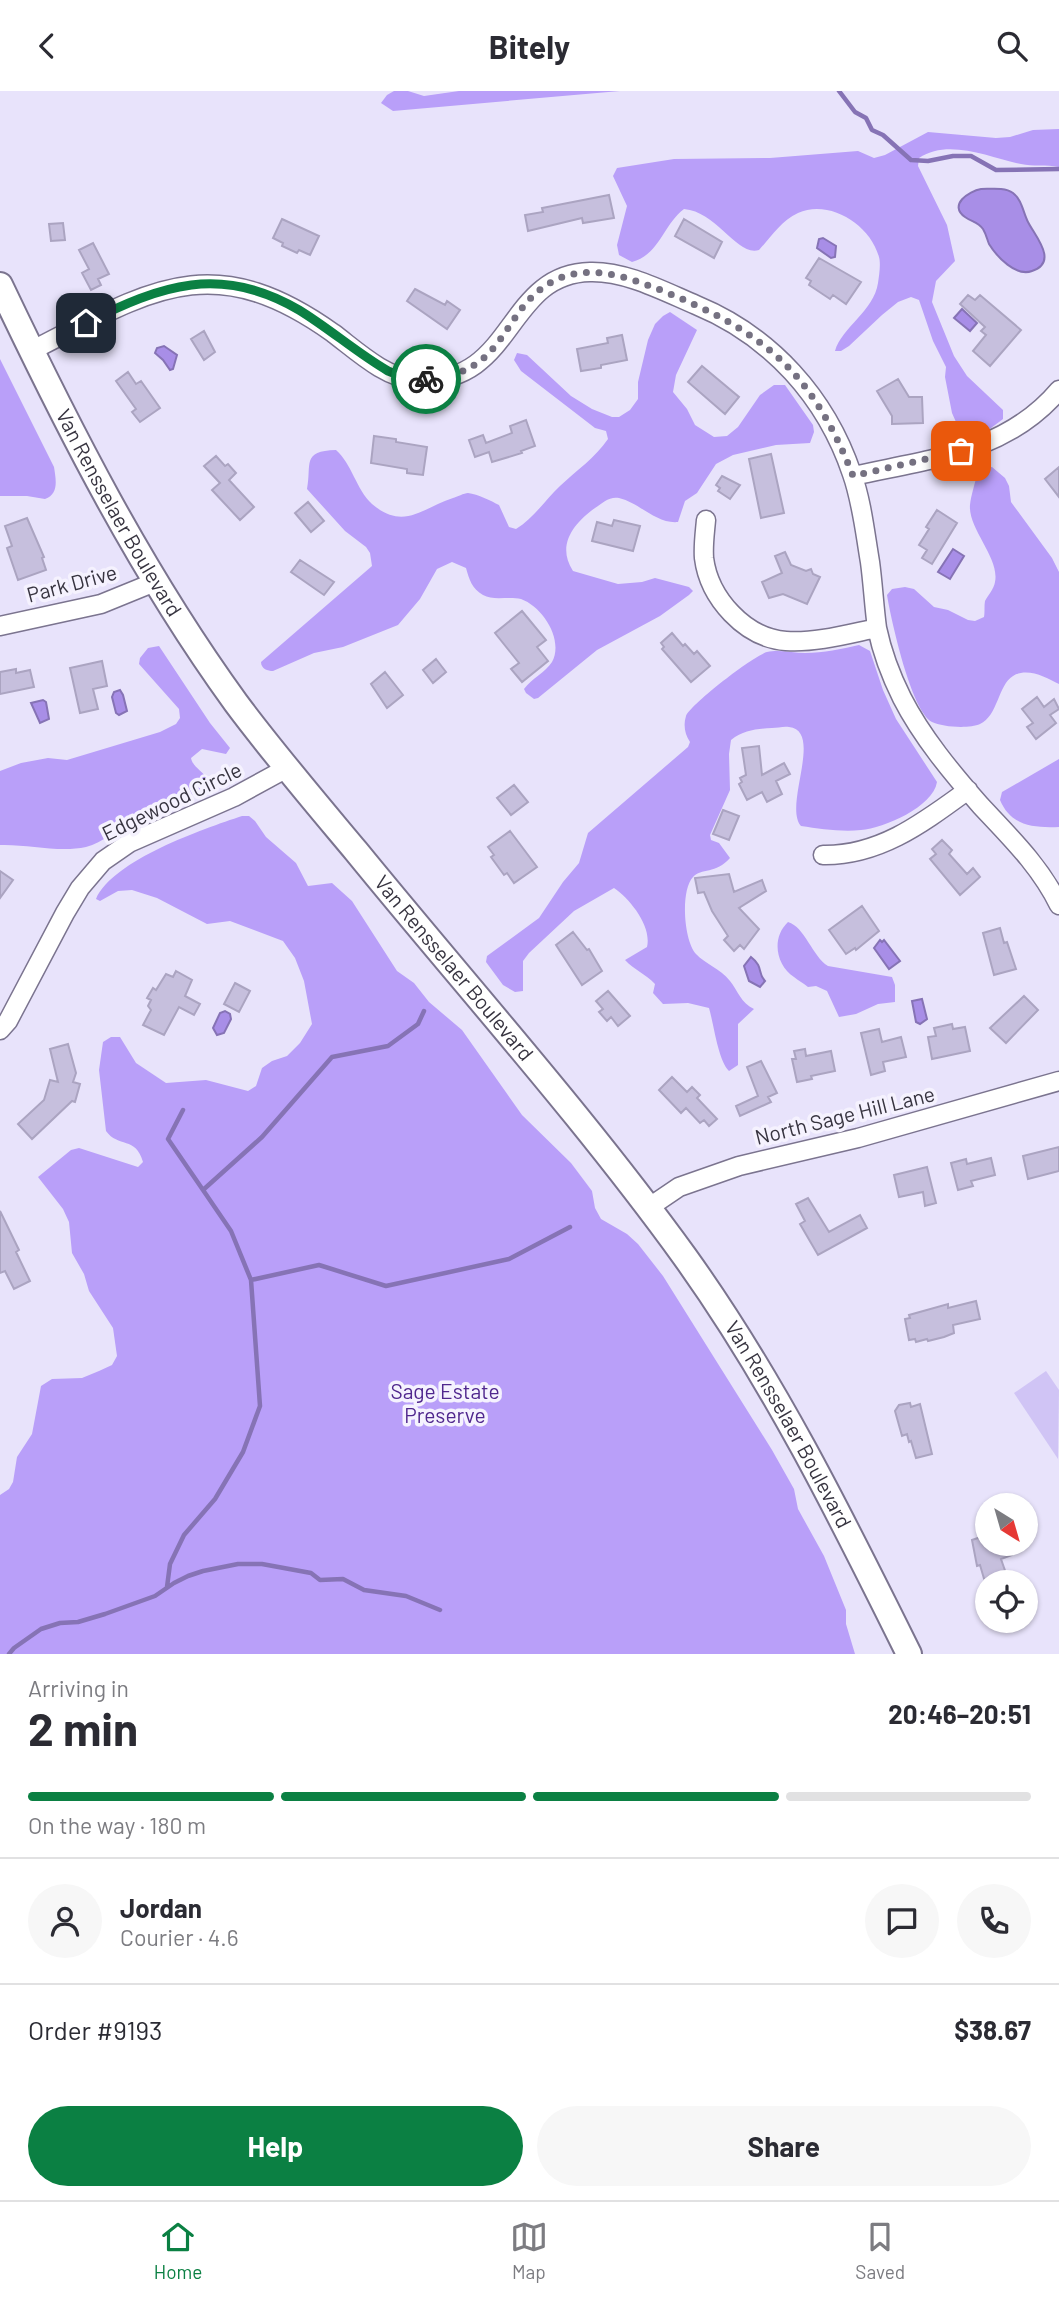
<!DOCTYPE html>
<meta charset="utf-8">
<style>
:root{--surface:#fff;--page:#f7f7f7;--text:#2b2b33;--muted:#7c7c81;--line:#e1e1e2;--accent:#0b8043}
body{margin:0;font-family:Barlow,sans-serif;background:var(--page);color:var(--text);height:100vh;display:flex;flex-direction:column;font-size:26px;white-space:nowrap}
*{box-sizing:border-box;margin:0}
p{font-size:23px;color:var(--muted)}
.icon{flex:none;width:38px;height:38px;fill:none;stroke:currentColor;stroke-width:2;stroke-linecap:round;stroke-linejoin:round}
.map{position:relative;height:1563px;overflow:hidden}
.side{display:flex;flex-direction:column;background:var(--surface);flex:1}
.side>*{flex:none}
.needle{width:46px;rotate:143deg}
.tools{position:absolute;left:975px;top:1402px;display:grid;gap:14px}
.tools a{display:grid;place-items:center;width:63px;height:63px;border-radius:50%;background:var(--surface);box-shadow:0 2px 5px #0004;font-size:35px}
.pin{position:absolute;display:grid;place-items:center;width:60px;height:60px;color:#fff;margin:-30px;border-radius:14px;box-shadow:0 4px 10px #0006}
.courier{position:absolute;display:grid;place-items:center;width:70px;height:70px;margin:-35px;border:5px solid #0b8043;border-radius:50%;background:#fff;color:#222;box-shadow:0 2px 9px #0007}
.summary em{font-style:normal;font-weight:700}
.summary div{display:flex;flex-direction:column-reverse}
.summary{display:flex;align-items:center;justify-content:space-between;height:119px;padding:0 28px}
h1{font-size:46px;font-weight:700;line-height:52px}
.bar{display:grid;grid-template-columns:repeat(4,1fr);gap:10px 7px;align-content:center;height:84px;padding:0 28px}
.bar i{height:9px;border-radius:5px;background:var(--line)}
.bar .selected{background:var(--accent)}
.bar p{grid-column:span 4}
.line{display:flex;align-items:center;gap:18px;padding:0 28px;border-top:2px solid var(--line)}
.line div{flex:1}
.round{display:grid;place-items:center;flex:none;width:74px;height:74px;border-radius:37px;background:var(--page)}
.cta{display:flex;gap:14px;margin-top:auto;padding:14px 28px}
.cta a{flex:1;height:80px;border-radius:42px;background:var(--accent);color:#fff;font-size:28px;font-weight:700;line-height:80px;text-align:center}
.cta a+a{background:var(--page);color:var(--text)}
header{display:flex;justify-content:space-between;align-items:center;height:91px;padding:0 28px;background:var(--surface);font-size:32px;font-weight:700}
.dock{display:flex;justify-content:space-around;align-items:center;height:98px;border-top:2px solid var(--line);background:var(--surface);font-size:19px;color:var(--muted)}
.dock a{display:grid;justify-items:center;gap:4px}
.dock .selected{color:var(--accent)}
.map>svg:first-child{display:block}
.green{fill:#d0c4f5}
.forest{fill:#b99ff9}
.water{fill:#a88ee7;stroke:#8673b5;stroke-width:2}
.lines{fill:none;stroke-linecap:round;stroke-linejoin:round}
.stream{stroke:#8673b5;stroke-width:4.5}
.building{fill:#c6bfdd;stroke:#aba4c1;stroke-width:2}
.minor-casing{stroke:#7b748f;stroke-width:21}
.secondary-casing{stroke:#7b748f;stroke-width:28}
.minor{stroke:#fff;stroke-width:18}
.secondary{stroke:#fff;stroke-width:24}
.done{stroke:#757181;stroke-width:7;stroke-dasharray:0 12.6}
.route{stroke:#0b8043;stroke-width:9}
.labels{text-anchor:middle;stroke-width:7;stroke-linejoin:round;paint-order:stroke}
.street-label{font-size:21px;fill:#373440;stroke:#f5f2fe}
.park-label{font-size:21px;fill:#50278e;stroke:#f5f2fe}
</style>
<header><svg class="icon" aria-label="back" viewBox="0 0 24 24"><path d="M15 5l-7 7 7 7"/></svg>Bitely<svg class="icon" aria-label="search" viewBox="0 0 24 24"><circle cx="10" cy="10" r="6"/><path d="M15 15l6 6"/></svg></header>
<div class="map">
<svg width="1059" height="1563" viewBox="0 0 1059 1563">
<rect width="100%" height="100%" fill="#e8e3fb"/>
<!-- green -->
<path class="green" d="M1046,1280L1059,1299L1058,1368L1014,1302Z"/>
<!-- forest -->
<path class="forest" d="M394,0H408L424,5L459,0H620L393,20L381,12L387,4Z
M1059,38V76C1046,73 1033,76 1021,73C990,67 949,47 919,67L918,75L947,134L955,170L936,190L932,211L954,265L967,285L1003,319V328L987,340L974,342L965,339L956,331L952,322L945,286L946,276L933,250L919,209L911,206L898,211L882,224L849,255L841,260H835C842,236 874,220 878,192C879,185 881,173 879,166C870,133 829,108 798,122C781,130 771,146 759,159C737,166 718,121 684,118C663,134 660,163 632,171L619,164L617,154L627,115L613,85L617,77L674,68L770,67L858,60L874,67L885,64L928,41L996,47L1010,46L1033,39Z
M670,221L697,239L676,284L673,301L687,318L695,334L714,346L727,345L738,336L760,304L774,294H785L813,334L814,341L810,352L776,354L733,364L716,373L697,402L685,410L678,431C656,433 640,412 619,407C610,405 602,412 595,417C574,432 556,454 573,480L618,493L642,491L655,487L689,496L693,500L689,504L660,525L597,559L538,607L534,608L526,602L524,598C532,587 545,582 552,571C564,549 543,516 521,508C509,505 493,510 483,504C472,498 469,488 466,477L452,471L437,478L420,508L398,534L343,556L314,562L273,580C268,580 261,578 261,571L372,475L370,462L366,456L345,440L307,398C312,373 301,360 336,359C352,373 356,398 372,413C404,440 422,417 453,407C457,406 464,402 468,402C478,403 491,410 499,414L509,436L516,438C534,427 545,409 560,395C577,379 595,367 608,348L606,340L595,337L521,280L514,269L517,262L527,264L571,305L592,318L612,326H619L630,319L638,308V291L648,249L655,233L663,225Z
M0,268L54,376C56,389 59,403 45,408L27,405H0Z
M992,376L1005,387L1009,395L1011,411L1052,467L1059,481V593C1046,586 1027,576 1013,585C998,594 998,625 980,633C969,638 942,636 932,631C911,620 891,528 887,504L892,498L905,496L914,498L934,516L948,519L968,529L975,530L984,526C985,520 984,515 985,510C988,504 994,498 995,491C1000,467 968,438 970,414C971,404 975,393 977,383L984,377Z
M859,554L870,560L883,599L896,628L937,691C933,716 884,737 861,739C842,741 820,738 801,735C783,715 824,640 789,636C784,635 777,637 772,637C756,638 744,639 731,649L729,663L730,699L710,744L711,749L719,752L730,767C716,783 701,777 693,786C680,800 684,850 696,863C705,873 720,877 730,890C738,900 741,912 754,918L738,933V974L729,980C718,969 714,934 709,917L688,912L663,913L653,902L655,893C646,883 634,879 625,869L647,856C652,835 630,808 614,797L574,820L529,862L523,870V900L515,901L503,894L486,871L487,865L539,827L563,791L579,772L588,742L688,656L690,651C685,644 683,634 686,625C691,613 753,565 767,561C779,558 793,562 805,562C824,562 841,558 859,554Z
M159,555L210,632L230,657L226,663L202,658L191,667C193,677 204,680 208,690C194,711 154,717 132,729C117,738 103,752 86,756C59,762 28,753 0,754V680L21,672L48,667L67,669L160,641L176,633L180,627L179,618L139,573L140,567L148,557Z
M1059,668V736C1033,737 1011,735 1000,709L1002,701Z
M242,725H249L255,730L266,746L296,772L308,795L332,792L352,810L397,880L414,892L429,911L462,939L522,1024L571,1072L592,1100L595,1117L601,1128L627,1143L638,1153L663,1185L772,1359L794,1398L798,1418L824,1465L846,1519V1533L855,1563H0V1404L9,1398L13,1391L17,1366L32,1343L41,1295L52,1288L82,1287L99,1280L112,1274L117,1265L113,1237L89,1200L84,1183L72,1162L69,1131L63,1118L38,1086L71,1059L79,1057L138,1076L143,1071C136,1045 118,1057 106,1040L99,979L103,951L111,946H120L136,972L166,992L206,989L248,1000L256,995L262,977L272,970L287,965L300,952L312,933L304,890L295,867L283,850L230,830L207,833L157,807L132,799L118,800L100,810L96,808C113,769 203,738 242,725Z
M788,831C805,836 812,865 828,875L892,886L895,894V911L878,913L856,923L839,926L827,900L816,895L808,896C803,892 799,890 794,886C776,874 771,847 788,831Z"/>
<!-- water -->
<path class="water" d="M981,98C991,98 1005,96 1013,102C1022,109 1023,121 1028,131C1035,145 1059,171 1032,180C1016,186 997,166 989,153C987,148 986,143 983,138C978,131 972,131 965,126C948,114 969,100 981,98Z
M823,147L836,155L835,166L831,167L817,157L819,148Z
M962,218L977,232L970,240L954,227Z
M164,255L177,264L173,278L170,279L163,269L155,262L157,257Z
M953,458L964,465L950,488L938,481Z
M120,599L123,604L127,620L119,624L116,622L112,606L114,601Z
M43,609L46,611L49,628L40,632L31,612Z
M880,849L882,851L884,849L900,870L889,878L874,857Z
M751,866C764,876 757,882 765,890L760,896L749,890L744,875Z
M922,908L927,928L920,933L916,931L912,910Z
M225,920L230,923L231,928L224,942L217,944L213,937L220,922Z"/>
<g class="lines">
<!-- stream -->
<path class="stream" d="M839,0L855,21L866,27L872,39L883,44L911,69L928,70L953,65H971L996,79L1059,78
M183,1019L168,1048L203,1099
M251,1189L319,1174L386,1195L509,1168L570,1136
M167,1496L170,1473L184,1444L215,1408L243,1361L260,1315L251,1189L231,1140L203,1099L262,1046L332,966L388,955L418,933L424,920
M9,1563L14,1557L41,1538L60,1532L78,1531L105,1523L155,1505L174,1492L188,1485L203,1480L238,1473H262L311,1482L320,1489L343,1488L364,1499L406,1505L440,1519"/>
</g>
<!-- building -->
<path class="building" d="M609,104L614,127L583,132L582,127L528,140L525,124L543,121L542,117Z
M282,128L319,145L310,164L299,159L297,162L282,155L283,152L273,147Z
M684,128L722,151L714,167L675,145Z
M63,132L65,149L51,150L49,133Z
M93,152L109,183L98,188L101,194L91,199L82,182L89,178L79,159Z
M819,167L861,191L846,213L833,204L830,208L809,194L811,190L806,187Z
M415,198L445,214L447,210L460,219L447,238L407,210Z
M968,204L975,209L980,204L1021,239L990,275L973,260L986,244L981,240L985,236L960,213Z
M204,240L215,261L204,269L191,248Z
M622,244L627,269L601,274V277L581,280L577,258L608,252L607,247Z
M702,275L739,306L725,323L688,291Z
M128,281L136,293L141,290L160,317L140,331L132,321L136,318L116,290Z
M898,288L909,306H922L923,332L892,333V325L877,300Z
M526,329L535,355L521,360L522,362L492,371L489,361L475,366L469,349L483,344L486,352L512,342L510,335Z
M374,345L396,348V351L427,356L423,384L407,382V378L371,372Z
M771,363L784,422L761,427L749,368Z
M216,365L225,375L228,373L236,382L229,389L254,416L240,429L212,399L220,392L204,375Z
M1059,376V406L1045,388Z
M722,385L740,394L730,408L718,400L720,397L716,394Z
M308,411L324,430L311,441L295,422Z
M937,419L957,432L932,473L922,467L927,459L919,454L929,438L926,436Z
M27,427L44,466L42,467L46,479L18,489L7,457L12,455L5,435Z
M614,429L640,435L633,460L592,450L597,431L612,435Z
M785,461L791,474L806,480L811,478L813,483L820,486L807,513L783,503L769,507L762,491L782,482L775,465Z
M300,469L334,491L324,504L291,481Z
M522,520L546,549L537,556L548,570L522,591L511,578L519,572L495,542Z
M672,542L683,555L685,553L694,563L697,560L710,575L691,591L662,558L664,556L661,552Z
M436,568L446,581L433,592L423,579Z
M102,570L107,595L93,598L98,618L80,622L70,577Z
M16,578V582L30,579L34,596L0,603V581Z
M385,581L403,604L387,617L371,593Z
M1037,606L1044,616L1054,608L1059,618L1050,624L1056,632L1036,648L1027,636L1033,632L1022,618Z
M759,655L762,684L784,672L790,683L776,690L782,703L767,711L762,701L747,709L739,693L742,691L740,687L746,684L742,657Z
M514,694L528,711L511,724L497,707Z
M723,719L739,725L729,749L713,743Z
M510,740L537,776L514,792L507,782L504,784L491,766L494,764L488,756Z
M942,749L952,759L949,763L967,783L973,777L980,786L960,804L930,768L936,763L932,758Z
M0,780L13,789L0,807Z
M729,783L734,801L762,789L766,800L739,817L759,838L744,858L740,854L734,860L724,849L728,845L712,820L704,801L698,802L695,787Z
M862,815L879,840L856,859L855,857L846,863L829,839Z
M1000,837L1004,852L1007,851L1016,878L994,884L983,842Z
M573,841L587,859L589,858L602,880L582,894L556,854Z
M176,880L192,889L185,905L200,913L194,924L179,916L164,944L143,934L151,919L148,915L151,909L147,907L153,897L156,899L166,883L173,886Z
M235,892L250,900L239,921L224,913Z
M608,900L630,925L618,935L611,926L607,930L599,921L603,918L596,910Z
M1024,905L1038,919L1006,952L990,937Z
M952,933L953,938L965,936L970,960L932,968L928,946L936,945L934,937Z
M879,938L882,951L901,946L906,966L883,971L885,980L871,984L861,942Z
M68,953L76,982L73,991L80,993L75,1011L72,1010L32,1048L18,1033L44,1009L50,989L58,991L50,958Z
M805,958L806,965L831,960L835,980L811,985L812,988L797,991L792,968H796L794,960Z
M761,970L777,1002L768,1006L771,1011L740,1025L736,1015L758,1005L747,976Z
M672,986L687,1001L692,996L700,1004L697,1007L717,1028L709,1035L704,1029L700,1032L686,1017L681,1022L659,999Z
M1059,1056V1080L1028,1088L1023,1065Z
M991,1067L995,1084L971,1090L973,1095L958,1099L951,1072L966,1068L967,1073Z
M927,1076L936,1112L925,1115L923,1101L899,1106L894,1084Z
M808,1107L829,1141L860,1124L867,1137L818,1164L800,1133L805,1130L796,1113Z
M0,1120L19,1159L16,1161L30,1190L14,1198L5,1180L0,1182Z
M976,1210L980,1228L953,1234L954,1242L944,1246L928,1250L927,1248L916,1251L915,1248L909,1249L905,1228L910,1227L909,1224L948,1213V1217Z
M910,1312L911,1316L920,1313L932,1363L916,1367L911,1350L909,1351L907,1343L902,1345L895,1320L899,1314Z
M987,1444V1452H1012L1014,1460L1012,1464L1001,1468L1009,1491H985L980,1474L977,1475L972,1449Z"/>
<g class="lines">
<defs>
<path id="minor" d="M31,260C149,200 211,155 333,242C357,260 385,287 416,289C516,295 504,183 590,181C626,180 663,200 696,214C771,245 826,306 852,383C862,411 865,442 870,471C873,493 874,515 877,537C882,561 891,585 902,607C922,646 952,682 981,715C1010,746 1040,775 1059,814
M853,385C929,368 1006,362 1059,299
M706,429C705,441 703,454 704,467C709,507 745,547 786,550C816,552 848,543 877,537
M0,535L101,513L155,491
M823,764C880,765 924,731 968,699
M0,939L8,930L65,822L80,797L103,770L129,752L234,706L287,677
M648,1117L679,1096L739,1075L858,1047L1059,990"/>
<g id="secondary">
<path id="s1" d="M0,194C69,339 141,481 236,612C274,663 315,711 356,760C466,895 583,1025 685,1166C774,1290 841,1426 909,1563"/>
</g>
</defs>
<!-- minor casing -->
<use href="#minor" class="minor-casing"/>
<!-- secondary casing -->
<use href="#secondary" class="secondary-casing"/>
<!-- minor -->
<use href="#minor" class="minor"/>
<!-- secondary -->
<use href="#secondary" class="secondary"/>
</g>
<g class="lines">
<!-- done -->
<path class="done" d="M426,288C512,283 499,213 560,187C592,174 627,186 658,198C761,239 812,279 853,385L961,360"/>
<!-- route -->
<path class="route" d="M86,232C161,194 221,173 299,219C330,238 357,262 388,280L406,287L426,288"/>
</g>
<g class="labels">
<!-- street labels -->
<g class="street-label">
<text dy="7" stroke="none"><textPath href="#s1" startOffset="257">Van Rensselaer Boulevard</textPath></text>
<text transform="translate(72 493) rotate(-15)" y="7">Park Drive</text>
<text transform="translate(172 711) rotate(-26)" y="7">Edgewood Circle</text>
<text dy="7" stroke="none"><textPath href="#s1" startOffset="824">Van Rensselaer Boulevard</textPath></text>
<text transform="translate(845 1025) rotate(-14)" y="7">North Sage Hill Lane</text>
<text dy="7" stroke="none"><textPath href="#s1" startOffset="1391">Van Rensselaer Boulevard</textPath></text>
</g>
<!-- park labels -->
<g class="park-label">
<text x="445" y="1308">Sage Estate<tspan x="445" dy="24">Preserve</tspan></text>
</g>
</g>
</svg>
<div class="tools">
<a><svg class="needle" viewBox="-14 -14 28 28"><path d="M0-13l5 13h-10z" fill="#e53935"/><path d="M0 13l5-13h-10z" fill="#7c7c81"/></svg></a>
<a><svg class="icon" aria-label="locate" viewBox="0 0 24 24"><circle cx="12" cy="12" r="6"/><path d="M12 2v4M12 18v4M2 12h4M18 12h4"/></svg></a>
</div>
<div class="pin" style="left:961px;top:360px;background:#ea580c"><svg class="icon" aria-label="bag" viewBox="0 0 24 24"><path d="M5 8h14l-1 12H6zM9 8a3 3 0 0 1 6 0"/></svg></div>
<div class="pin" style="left:86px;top:232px;background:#1f2937"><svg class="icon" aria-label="home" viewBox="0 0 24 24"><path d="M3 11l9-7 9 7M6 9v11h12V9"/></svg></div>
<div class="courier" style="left:426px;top:288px"><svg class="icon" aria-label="bike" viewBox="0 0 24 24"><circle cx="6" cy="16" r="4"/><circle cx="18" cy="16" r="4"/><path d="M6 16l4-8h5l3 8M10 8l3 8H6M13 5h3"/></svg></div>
</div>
<section class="side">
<div class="summary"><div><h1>2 min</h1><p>Arriving in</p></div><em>20:46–20:51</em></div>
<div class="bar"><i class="selected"></i><i class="selected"></i><i class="selected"></i><i></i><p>On the way · 180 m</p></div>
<div class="line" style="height:126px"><a class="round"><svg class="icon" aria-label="person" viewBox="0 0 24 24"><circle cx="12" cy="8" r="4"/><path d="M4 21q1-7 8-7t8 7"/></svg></a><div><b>Jordan</b><p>Courier · 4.6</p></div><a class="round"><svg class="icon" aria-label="chat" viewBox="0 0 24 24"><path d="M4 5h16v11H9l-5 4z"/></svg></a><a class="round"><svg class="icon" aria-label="phone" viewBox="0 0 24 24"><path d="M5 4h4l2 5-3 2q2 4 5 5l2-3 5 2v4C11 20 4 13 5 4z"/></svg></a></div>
<div class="line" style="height:91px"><div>Order #9193</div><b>$38.67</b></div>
<div class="cta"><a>Help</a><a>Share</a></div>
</section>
<nav class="dock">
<a class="selected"><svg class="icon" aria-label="home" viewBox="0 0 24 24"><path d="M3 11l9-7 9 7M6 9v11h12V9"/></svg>Home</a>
<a><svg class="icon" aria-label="map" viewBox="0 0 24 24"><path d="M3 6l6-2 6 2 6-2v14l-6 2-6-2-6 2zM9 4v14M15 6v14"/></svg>Map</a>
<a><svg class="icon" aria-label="saved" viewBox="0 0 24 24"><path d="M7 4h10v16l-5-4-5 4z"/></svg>Saved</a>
</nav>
